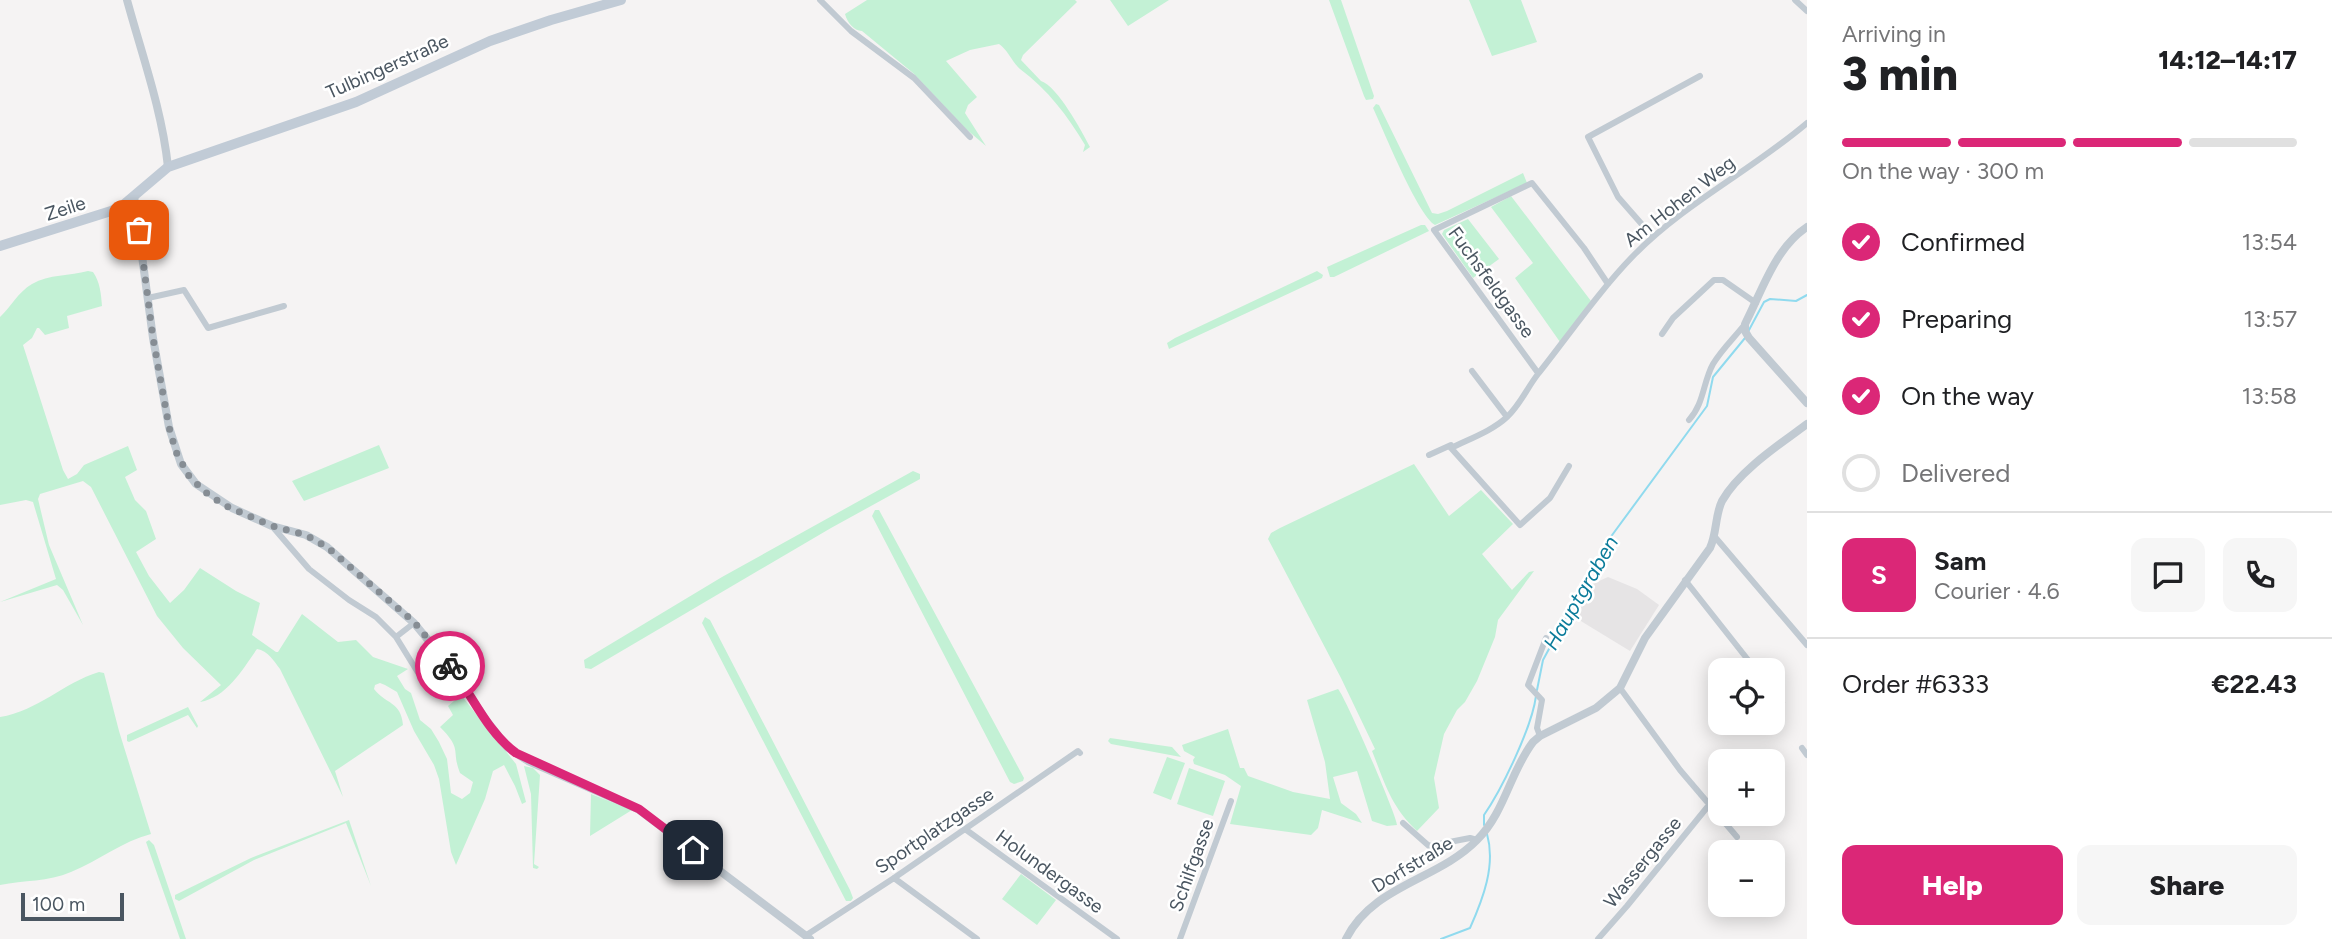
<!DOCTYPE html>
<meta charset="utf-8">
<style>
:root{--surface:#fff;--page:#f6f6f6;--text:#202124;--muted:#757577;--line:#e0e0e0;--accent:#db2777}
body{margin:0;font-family:Figtree,sans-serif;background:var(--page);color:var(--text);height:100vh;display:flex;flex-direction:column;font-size:26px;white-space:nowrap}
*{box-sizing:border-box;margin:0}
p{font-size:23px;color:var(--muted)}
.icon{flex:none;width:38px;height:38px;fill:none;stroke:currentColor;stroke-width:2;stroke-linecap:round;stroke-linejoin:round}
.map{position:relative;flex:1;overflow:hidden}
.sheet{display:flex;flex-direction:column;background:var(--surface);width:525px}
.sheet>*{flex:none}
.fabs{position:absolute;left:1708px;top:658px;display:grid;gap:14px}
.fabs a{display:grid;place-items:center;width:77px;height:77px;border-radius:14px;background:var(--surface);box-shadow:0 4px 18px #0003;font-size:35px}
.scale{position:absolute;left:21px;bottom:18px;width:103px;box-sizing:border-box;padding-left:7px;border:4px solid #4a5661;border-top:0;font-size:19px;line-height:24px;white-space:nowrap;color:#4a5661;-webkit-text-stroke:5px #fff;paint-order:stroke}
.pin{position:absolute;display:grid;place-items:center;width:60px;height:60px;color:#fff;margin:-30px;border-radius:14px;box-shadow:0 4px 10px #0006}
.courier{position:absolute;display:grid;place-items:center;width:70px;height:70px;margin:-35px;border:5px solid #db2777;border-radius:50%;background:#fff;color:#222;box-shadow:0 2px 9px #0007}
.overview em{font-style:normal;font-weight:800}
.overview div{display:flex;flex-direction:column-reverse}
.overview{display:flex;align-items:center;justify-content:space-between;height:119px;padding:0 35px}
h1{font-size:46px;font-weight:800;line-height:52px}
.bar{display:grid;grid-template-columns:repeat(4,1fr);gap:10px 7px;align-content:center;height:84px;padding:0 35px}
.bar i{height:9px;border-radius:5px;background:var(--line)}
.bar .on{background:var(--accent)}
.bar p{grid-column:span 4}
.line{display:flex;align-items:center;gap:18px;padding:0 35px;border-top:2px solid var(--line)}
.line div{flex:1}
.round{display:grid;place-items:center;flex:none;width:74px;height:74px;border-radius:14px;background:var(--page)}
ol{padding:0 35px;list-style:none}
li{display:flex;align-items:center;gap:21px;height:77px}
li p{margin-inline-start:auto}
li .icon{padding:7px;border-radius:50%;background:var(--accent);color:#fff;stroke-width:4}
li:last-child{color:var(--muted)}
li i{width:38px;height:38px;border:4px solid var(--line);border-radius:50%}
.action{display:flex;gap:14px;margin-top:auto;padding:14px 35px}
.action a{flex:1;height:80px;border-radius:14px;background:var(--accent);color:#fff;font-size:28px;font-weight:800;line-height:80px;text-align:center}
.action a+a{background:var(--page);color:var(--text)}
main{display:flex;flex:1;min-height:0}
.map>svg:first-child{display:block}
.education{fill:#e6e4e5}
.green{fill:#c3f1d5}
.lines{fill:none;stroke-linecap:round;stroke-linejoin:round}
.stream{stroke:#90daee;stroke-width:2}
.minor{stroke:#c1cad2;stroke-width:6}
.tertiary{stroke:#c1cad2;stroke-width:8}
.secondary{stroke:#c1cbd6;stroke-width:10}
.done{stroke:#868d94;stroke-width:7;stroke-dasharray:0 12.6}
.route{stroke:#db2777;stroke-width:9}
.labels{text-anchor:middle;stroke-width:5;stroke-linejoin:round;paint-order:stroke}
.street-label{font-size:19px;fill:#4a5661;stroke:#fff}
.water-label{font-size:21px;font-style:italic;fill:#0c7c9b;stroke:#fff}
</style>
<main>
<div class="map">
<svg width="1807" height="939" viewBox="0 0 1807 939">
<rect width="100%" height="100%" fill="#f5f3f3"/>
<!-- education -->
<path class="education" d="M1608,577L1637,589L1659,605L1630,651L1571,615L1590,585Z"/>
<!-- green -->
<path class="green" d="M867,0H1075L1077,2L1023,55L1021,60L1041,81C1058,87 1081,130 1090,147L1083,152L1085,145C1067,115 1048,90 1020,69C1012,62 1008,50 999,44L970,50L946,61L977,97L968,105L965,113L986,146L966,129L913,73L862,31C854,31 847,22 845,14Z
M1110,0H1169L1128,26Z
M1329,0H1341L1374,96L1373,99L1366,100L1364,96Z
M1469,0H1521L1537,42L1492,56Z
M1376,104L1379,105L1432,213L1438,214L1447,211L1523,173L1527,183L1435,225C1417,214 1384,131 1373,108Z
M1511,196L1591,301L1560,342L1515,278L1533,263L1491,207Z
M1468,219L1499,259L1473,278L1442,234L1444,230Z
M1421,225H1425L1429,231L1334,277H1330L1327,267Z
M88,271L93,272C100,282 101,293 102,306L67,316L69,328L45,335L39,328H37L32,338L23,345L63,470L68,479L77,474L84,465L128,446L137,470L125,477L135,500L146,511L156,539L136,552L149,576L170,603L184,590L200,568L236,591L260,603L252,635L276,652H278L302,614L338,642L356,640L373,657L408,669L397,676L405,689L411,693L420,720L431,729L439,742L447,759L451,793L462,799L470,793L473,782L460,773C451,750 463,750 440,727L453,715L448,706L461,695L516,764L526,802L522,804L515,786L504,765L493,771L485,799L456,865L451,852L439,779L434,765L414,731L397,692L385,685L380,683L375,685L374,689C385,704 401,701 403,725L335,771L343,797L280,669C274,661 268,651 257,649C242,670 227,697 200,702L221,685L183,648L157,616L91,487L83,481L40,494L38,499L49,545L83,625L63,590L57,585L0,602L56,579L33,502L26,500L0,505V317C11,307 18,292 32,284C49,274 70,276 88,271Z
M1317,271L1323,275L1322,278L1169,349L1167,343L1175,338Z
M379,445L389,468L304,501L292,481Z
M1414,464L1449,516L1481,490L1513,524L1482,554L1512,590L1529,572L1534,571L1498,620L1495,637L1477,681L1465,702L1457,710L1444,734L1434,778L1439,808L1417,831C1392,807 1386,787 1374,756L1372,751L1375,749L1341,678L1268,539L1271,533L1280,528Z
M913,471L920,474V479L831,528L591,669L585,668L584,660L722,577Z
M875,510H879L1024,778L1023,781L1014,784L1010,782L872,516Z
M705,617L710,620L850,890L853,898L851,901H846L702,623Z
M99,672L104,673L119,731L151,834C123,841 98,861 71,872C48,882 24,880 0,885V717C38,711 63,683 99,672Z
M1338,689C1345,696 1397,816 1397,825L1387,826L1372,821L1357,771L1333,777L1341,803L1356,814L1362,823L1322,810L1318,828L1311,835L1230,824L1241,786L1225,775L1194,764L1193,760L1195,757L1184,751L1182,745L1228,729L1240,768H1244L1248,776L1293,792L1330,799L1325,762L1307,700Z
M188,707L198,726L197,728L188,715L129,742L127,741V735Z
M1110,738L1172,747L1181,757L1111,744L1108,741Z
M1167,757L1185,763L1171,800L1153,793Z
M524,766L533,768L540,775L534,864L539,867L537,869L533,868L531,794Z
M1189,768L1225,781L1213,816L1177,804Z
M591,794L632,810L590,836Z
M349,820L371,886L346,823L254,860L179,901L175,899V895L251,858Z
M149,840L154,845L186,939H180L146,842Z
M1021,874L1056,900L1037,925L1002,899Z"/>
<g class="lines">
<!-- stream -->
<path class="stream" d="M1749,330L1764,302L1770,299L1796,301L1807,295
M1537,690L1543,660L1607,542L1707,406L1713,377L1745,338
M1484,825V815C1502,789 1532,727 1536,696
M1441,939L1470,928C1483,899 1496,865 1487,834"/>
<!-- minor -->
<path class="minor" d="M820,0L851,31L914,78L970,137
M1795,0L1807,11
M1653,237L1618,197L1588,137L1700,76
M148,298L184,290L208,328L284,306
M1662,334L1673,318L1714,280H1723L1756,303
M1472,371L1507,417
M1538,373L1434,230L1532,183L1584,248L1608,284
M1689,420C1704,404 1703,382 1713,364C1722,349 1735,337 1745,324
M1451,448L1520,525L1550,498L1569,466
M1429,455L1451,445V448C1469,439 1492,431 1507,417C1520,405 1527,388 1538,374C1569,335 1599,291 1634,255C1685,203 1752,170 1807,123
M272,526L309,569L349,600L376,617L396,637L425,684
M1715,537L1807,645
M1685,580L1756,670
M396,637L414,623
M1620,688L1680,770L1737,837
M1773,690L1782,702
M1540,736L1537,728L1542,700L1528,685L1546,638
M1802,748L1807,755
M1403,823L1429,846L1470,838L1477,840
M965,829L1117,939
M894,878L977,939
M805,936L894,878L1078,751L1080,753
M1180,939L1231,801
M1598,939L1627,906L1709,805"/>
<!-- tertiary -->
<path class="tertiary" d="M127,0C142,55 162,110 168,167
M134,196L153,338L169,427L181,464L196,484L232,508L272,526L306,535L327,547L414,623L452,669L486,720L508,748L528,761L638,809L810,939
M1807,227C1775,248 1762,291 1745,324V331L1749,338L1807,403
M1346,939C1373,885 1438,880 1477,840C1505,812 1510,772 1533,742L1540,736L1596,708L1620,688L1645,638L1710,548C1717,533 1715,515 1722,501C1739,471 1780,444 1807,424"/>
<!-- secondary -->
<path class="secondary" d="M0,246L111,211L122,206L168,167L356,102L490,41L551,20L621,0"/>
</g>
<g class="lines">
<!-- done -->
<path class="done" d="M139,230L153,338L169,427L176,452L189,476L205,492L224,505L272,526L306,535L327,547L414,622L450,666"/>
<!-- route -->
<path class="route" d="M450,666C472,694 486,731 516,753L639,809L693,850"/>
</g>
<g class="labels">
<!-- street labels -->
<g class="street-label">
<text transform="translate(387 66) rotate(-24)" y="7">Tulbingerstraße</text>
<text transform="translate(1679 201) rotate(-38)" y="7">Am Hohen Weg</text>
<text transform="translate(65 208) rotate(-18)" y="7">Zeile</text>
<text transform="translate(1492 282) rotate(54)" y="7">Fuchsfeldgasse</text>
<text transform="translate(934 830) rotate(-34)" y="7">Sportplatzgasse</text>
<text transform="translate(1642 862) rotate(-51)" y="7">Wassergasse</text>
<text transform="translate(1412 864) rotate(-31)" y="7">Dorfstraße</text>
<text transform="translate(1191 865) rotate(-70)" y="7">Schilfgasse</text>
<text transform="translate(1050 871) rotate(36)" y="7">Holundergasse</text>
</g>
<!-- water labels -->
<g class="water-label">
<text transform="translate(1581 593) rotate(-60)" y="7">Hauptgraben</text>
</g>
</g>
</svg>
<div class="fabs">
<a><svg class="icon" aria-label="locate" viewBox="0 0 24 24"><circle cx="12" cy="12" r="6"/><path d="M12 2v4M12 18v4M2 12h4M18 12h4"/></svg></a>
<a>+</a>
<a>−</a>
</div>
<div class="scale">100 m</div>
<div class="pin" style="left:139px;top:230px;background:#ea580c"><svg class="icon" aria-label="bag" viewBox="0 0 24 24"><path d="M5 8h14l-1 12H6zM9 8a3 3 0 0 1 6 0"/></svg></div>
<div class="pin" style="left:693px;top:850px;background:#1f2937"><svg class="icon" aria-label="home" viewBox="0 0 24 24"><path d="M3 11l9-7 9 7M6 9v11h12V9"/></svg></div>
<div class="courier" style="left:450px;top:666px"><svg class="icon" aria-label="bike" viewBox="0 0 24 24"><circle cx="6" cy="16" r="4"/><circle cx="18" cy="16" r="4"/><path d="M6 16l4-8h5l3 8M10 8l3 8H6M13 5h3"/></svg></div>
</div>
<section class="sheet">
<div class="overview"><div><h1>3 min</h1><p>Arriving in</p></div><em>14:12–14:17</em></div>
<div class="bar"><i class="on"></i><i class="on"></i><i class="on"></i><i></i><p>On the way · 300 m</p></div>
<ol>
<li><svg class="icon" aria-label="check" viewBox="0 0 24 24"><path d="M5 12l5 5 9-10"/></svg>Confirmed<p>13:54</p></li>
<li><svg class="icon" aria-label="check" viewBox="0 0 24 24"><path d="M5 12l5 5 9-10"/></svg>Preparing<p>13:57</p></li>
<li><svg class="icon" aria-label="check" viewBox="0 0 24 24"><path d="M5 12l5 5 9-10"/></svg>On the way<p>13:58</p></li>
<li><i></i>Delivered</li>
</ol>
<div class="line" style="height:126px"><b class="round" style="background:var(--accent);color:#fff">S</b><div><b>Sam</b><p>Courier · 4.6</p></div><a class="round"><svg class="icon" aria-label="chat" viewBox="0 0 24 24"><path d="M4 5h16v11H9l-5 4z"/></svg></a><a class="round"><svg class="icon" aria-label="phone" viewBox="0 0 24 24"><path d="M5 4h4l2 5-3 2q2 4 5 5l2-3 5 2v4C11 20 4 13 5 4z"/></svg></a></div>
<div class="line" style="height:91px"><div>Order #6333</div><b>€22.43</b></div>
<div class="action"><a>Help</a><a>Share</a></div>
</section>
</main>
